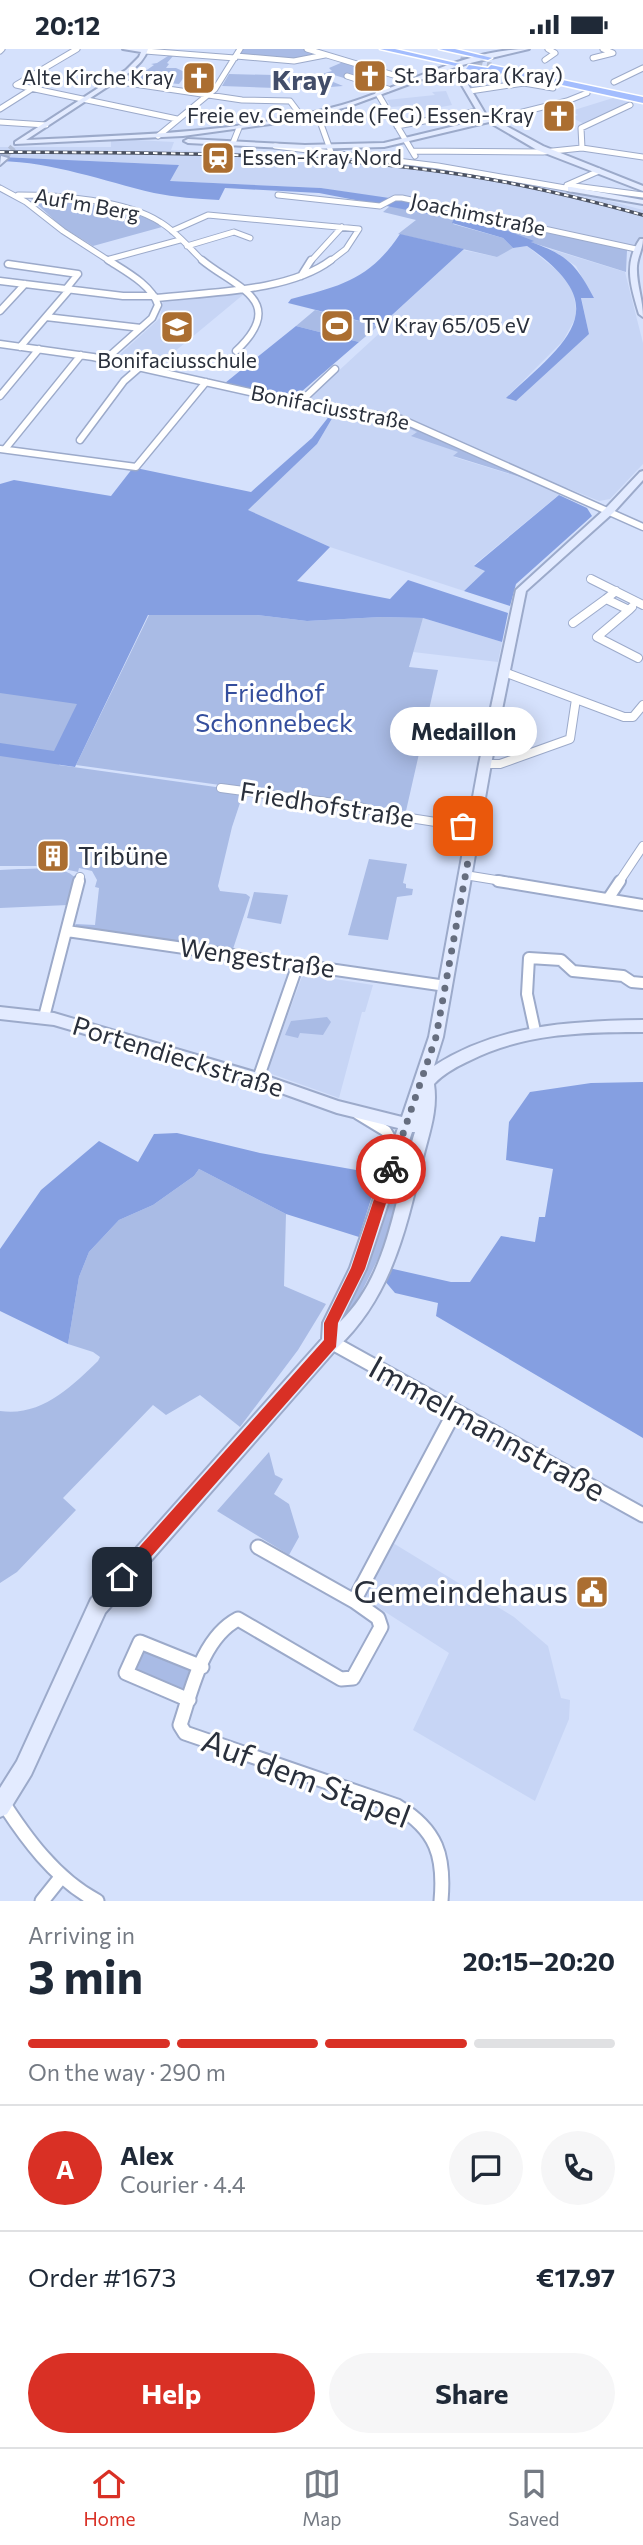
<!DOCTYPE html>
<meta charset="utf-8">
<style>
:root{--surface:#fff;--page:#f6f6f7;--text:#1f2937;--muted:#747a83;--line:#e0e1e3;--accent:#d93025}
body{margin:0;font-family:Commissioner,sans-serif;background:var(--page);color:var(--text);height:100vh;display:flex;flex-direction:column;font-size:26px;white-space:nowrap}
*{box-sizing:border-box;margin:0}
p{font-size:23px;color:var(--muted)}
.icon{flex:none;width:38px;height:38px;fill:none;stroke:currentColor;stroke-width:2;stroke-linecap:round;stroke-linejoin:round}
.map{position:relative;height:1852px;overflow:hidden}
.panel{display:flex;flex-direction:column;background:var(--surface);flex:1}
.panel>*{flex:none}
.pin{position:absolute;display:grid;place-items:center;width:60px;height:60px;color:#fff;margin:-30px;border-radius:14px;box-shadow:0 4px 10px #0006}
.courier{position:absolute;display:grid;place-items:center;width:70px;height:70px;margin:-35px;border:5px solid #d93025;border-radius:50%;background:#fff;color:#222;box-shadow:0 2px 9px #0007}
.bubble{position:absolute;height:49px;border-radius:24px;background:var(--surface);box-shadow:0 4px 18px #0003;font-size:23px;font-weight:700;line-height:49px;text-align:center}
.head em{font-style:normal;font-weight:700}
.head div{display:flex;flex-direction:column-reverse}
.head{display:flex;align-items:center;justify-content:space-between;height:119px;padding:0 28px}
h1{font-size:46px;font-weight:700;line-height:52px}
.bar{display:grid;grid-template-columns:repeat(4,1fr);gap:10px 7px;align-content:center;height:84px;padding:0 28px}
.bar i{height:9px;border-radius:5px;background:var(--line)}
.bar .selected{background:var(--accent)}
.bar p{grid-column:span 4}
.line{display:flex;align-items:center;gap:18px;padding:0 28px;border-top:2px solid var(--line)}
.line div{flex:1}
.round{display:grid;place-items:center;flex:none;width:74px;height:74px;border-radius:37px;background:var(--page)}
.primary-button{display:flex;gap:14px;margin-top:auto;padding:14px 28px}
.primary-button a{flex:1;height:80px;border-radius:42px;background:var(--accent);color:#fff;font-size:28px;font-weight:700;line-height:80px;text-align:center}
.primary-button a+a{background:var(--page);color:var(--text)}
.status{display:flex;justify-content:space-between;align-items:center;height:49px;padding:0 35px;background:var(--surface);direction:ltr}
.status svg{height:19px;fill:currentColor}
.dock{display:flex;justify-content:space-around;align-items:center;height:98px;border-top:2px solid var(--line);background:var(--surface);font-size:19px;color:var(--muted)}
.dock a{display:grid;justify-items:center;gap:4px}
.dock .selected{color:var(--accent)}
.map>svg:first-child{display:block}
.built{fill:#c7d5f5}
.green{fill:#a9bbe5}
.forest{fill:#859fe1}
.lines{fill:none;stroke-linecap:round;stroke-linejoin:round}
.secondary-tunnel{stroke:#b3bed6;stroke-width:7;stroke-dasharray:7 3.5;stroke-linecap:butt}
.highway-tunnel{stroke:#b3bed6;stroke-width:9;stroke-dasharray:9 4.5;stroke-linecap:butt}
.street-far4-casing{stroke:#9caaca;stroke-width:7}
.street-far3-casing{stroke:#9caaca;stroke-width:9}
.street-far2-casing{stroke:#9caaca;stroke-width:10}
.street-far1-casing{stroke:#9caaca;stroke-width:14}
.street-casing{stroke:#9caaca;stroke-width:17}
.secondary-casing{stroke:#9caaca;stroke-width:4}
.highway-casing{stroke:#fff;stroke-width:3}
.street-far4{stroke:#fff;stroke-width:5}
.street-far3{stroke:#fff;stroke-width:6}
.street-far2{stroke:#fff;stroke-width:8}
.street-far1{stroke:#fff;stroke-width:10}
.street{stroke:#fff;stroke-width:13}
.secondary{fill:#e3ebff;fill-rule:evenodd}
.highway{fill:#a3bdfe;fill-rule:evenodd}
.rail-casing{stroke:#4b5261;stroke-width:3.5}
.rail{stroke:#fff;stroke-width:2;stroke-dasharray:4.5;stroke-linecap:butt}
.route{fill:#d93025}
.done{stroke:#666e7f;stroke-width:7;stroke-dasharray:0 12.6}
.labels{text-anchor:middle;stroke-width:6;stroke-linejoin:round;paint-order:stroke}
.far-poi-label{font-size:21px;fill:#2a303c;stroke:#fff;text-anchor:start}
.far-street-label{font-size:21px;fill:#2a303c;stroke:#fff}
.park-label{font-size:26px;fill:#344e9d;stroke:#fff}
.street-label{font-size:26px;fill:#2a303c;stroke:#fff}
.poi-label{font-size:26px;fill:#2a303c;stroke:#fff;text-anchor:start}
.far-district-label{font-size:28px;font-weight:bold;fill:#424d69;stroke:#fff}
.near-street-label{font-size:32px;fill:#2a303c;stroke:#fff}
.near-poi-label{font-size:32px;fill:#2a303c;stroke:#fff;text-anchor:end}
</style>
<div class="status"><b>20:12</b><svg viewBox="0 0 49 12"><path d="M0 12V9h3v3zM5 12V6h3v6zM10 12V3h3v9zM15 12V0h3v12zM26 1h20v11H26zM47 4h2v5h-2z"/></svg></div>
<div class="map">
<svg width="643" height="1852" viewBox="0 0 643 1852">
<rect width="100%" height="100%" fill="#d5e1fc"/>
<!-- built -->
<path class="built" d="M446,42L452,56L410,64L404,57L391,58L387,51L435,46L432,43Z
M613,49L631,54L584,75L571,68L578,66L571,62Z
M135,91L174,93L171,101L362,109L569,141L643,161V190L635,199L470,161L403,149L391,150L321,139L169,132L178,116L0,108V98H111V92Z
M527,197L565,228L573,241L577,266L563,292L507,348L589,285L581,248L593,249L576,217L550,200L625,223L643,294V415L610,450L599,452L567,439L474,516L486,521L464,542L330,498L247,461L317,395L336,363L379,369L404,377L418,383L412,386L459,403L454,408L552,438L414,374L317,356L308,350L384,280L379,278L463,201L497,208L510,199Z
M238,241L244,245L156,318L117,308L160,269L163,251Z
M423,569L502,593L498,613L413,603Z
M303,925L373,936L365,963H362L339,1049L269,1024V1017Z
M393,1494L514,1568L548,1597L561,1649L570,1651L569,1670L535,1752L413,1681L449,1604L362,1548Z"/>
<!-- green -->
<path class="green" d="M241,0H304L323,6L307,11L237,7Z
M168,7H173L167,14L169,15L166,19H176L187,24L179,35L131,31L141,24L137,23H144L154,16L151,15L157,14Z
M343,13L367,21L347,30L331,25L321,28L343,37L305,40L222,37L229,25L315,27L332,22L329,19Z
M29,148C61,150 138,158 162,178L93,197L61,177Z
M390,157L455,170L453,175L503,189L513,199L497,208L398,185L416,171L383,163Z
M467,163L627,201L626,223L530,193L463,166Z
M315,261L375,276L377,278L359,293L296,277Z
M337,361L389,367L552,438L453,407L458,403L411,387L417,383C392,371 364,365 336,363Z
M149,566H257L307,572L381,568L423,569L409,618L438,621L406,762L76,716Z
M0,632L91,642L59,716L244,742L232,778L218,837L220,842L246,845L250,848L233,900L78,879L75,875L95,876L99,839L95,838L97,831L92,822L79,819L78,823L50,817H0Z
M369,810L407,815L403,834L406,835V839L413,840L412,846L397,848L388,891L348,886Z
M19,820C36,820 65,815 76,830L68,856L0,859V821Z
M254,843L288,846L281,875L247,869Z
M327,968L331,973L323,986L300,984L298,989L285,986L291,972Z
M404,1097L409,1098L396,1165L383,1200L348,1270L339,1274L354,1246L377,1189Z
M199,1120L286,1165L284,1237L326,1255L298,1301L240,1378L200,1346L166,1366L153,1356L63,1449L76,1461L17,1523L0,1534V1362C41,1368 71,1338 98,1312L100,1308L93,1303L68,1295L79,1228L89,1203L119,1171L153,1156L194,1127Z
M269,1403L275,1426L283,1430L274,1445L289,1455L299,1488L289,1506L217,1462Z
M141,1596L199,1619L187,1645L130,1622Z"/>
<!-- forest -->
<path class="forest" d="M0,108L179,116L170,132L321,139L403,151L464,165L534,192L531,193C567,206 576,215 594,249H581L589,285L516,352L506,349C566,293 618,259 527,197L513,199L503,189L452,174L454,170L319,144L225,139L219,151C197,150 175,148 154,144C103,132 53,113 0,112Z
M400,185L464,200L380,277L288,254L291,250C341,237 370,230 400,185Z
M296,277L359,293L293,350L225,334Z
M334,361H337L317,395L248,461L330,498L297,532L390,550L408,531L508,564L502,593L423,569L381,568L307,572L257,566H148L75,718L0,707V694L54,702L77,655L0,644V435L14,431L111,447L132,420L136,419L251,443L312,389Z
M559,446L587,459L592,467L516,535L510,557L464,542L485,522L474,517Z
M643,1033V1389L436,1267L438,1254L395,1244L384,1231L389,1219L451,1233H470L501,1187L535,1193L539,1168H545L553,1120L506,1111L509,1073L530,1043L591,1034Z
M177,1084L260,1104L379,1125L359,1188L286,1165L199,1120L194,1127L153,1156L119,1171L89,1203L79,1228L68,1295L0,1262V1200L41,1141L99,1092L138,1113L154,1085Z"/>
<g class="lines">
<!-- secondary-tunnel -->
<path class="secondary-tunnel" d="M4,109L13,98"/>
<!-- highway-tunnel -->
<path class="highway-tunnel" d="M460,12L491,18"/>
<defs>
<path id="street-far4" d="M77,0L16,36L177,70
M307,0L410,31
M0,2L2,0
M145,2L235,9
M236,7L294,12L325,6
M593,9L613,4L603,0
M545,11L555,4L548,0
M347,27L388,40
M114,32L242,51L290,52L302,68
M614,33L643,19
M470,42L524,34L553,39
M378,45L415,107
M0,60L30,41
M317,64L331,103
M490,71L567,52L587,44
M0,73L46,76
M397,77L478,62
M158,87L215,40L240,0
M233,94L239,79
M275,97L438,117L571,140
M582,99L581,79L630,56
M412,102L543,103L582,99L643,108
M567,136L643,146
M567,136L599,122
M0,139L26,153L63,182L111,213
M18,146C58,146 126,151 160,173C177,183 190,200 204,213
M278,146L380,157L395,149H402L636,200
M172,182L208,166L359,180L346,200L329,213
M187,197L234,183L250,189
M110,210L180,191
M310,213L342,178"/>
<path id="street-far3" d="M202,211C234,238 290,251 236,302
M8,215L78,225L66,240
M301,227L311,211
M0,232L123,247H154
M156,249C208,243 289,243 331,211
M0,262L25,235
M46,268L141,279
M0,295L93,308L299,354L401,370L643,478
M20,298L69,241
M106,310L152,269L158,256C152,236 125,222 108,211
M0,347L39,300
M299,354L335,320
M80,391L124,332L140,318
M0,400L136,418L206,333
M5,400L81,306"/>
<path id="street-far2" d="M591,530L643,556
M616,542L606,550L629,561L632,558
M629,561L597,588L638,609
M573,574L606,550
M504,623L624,668H633L643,656
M485,715H500L570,690L576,650
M221,739L357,757L378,764L474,779
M465,826L508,833
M79,833L80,828
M619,833L643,797"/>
<path id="street-far1" d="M498,832L643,856
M608,850L620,832
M67,882L446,937
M44,968L79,832
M535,982L527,945L529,909L561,911L573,922L623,927L632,933L643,934
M258,1030L298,915
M358,1065L386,1082L397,1101"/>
<path id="street" d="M331,1293L643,1466
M258,1498L354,1552
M189,1651L126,1624L140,1593L202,1618
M0,1749C25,1788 55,1830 97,1852
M42,1852L62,1827
M441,1852C445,1807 437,1781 397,1757L185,1684L180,1676C192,1640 202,1589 238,1570L341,1630L353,1629L381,1578L378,1569L354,1552L455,1362"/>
<path id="secondary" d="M123,0H148C145,10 138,16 130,23L26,91C131,86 240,85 342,56C404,38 463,0 529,0L458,17L347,58L285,73L183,87L15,95V93L126,21L139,8L141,3Z
M469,16L471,19L460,22L486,66L543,97L643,137V142L537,101L489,73L384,98L305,100L188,94L184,92L188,90L305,96L384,94L484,70L480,67L453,21Z
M1,107L8,109L0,116Z
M571,138L643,151V155L568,142V138Z
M640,190H643C643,199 638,207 637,217C636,234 643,250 643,268L639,265C631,238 623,215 640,190Z
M643,422V431L613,464L526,542L491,715L443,988L434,1017C497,976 570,972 643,971V983C584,983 525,984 471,1011C458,1017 444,1024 434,1035C438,1061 429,1084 423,1109C406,1180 392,1247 337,1299L105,1564L31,1726L7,1765L0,1768V1739L17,1712L91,1550L322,1290L323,1274L350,1219L398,1079L337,1064L256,1035L54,976L0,970V958L54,964L258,1024L338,1052L402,1068L429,988L479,715L516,541L605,460L640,423ZM412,1083H415C395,1146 390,1225 340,1273L366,1220Z"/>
<path id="highway" d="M380,0H395L460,15L456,17Z
M439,0H455L492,9L488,11Z
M469,16L488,19L491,16L643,48V54L503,23L500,26L466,20Z"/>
</defs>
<!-- street-far4 casing -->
<use href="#street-far4" class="street-far4-casing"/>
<!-- street-far3 casing -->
<use href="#street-far3" class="street-far3-casing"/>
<!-- street-far2 casing -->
<use href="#street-far2" class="street-far2-casing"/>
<!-- street-far1 casing -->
<use href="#street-far1" class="street-far1-casing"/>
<!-- street casing -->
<use href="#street" class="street-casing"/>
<!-- secondary casing -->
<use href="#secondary" class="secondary-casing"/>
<!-- highway casing -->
<use href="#highway" class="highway-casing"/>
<!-- street-far4 -->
<use href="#street-far4" class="street-far4"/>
<!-- street-far3 -->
<use href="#street-far3" class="street-far3"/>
<!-- street-far2 -->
<use href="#street-far2" class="street-far2"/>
<!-- street-far1 -->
<use href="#street-far1" class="street-far1"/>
<!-- street -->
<use href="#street" class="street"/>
<!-- secondary -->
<use href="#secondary" class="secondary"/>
<!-- highway -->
<use href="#highway" class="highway"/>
<defs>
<path id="rail" d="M0,103C162,104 327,102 488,130C540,139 592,152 643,166"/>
</defs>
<!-- rail casing -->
<use href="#rail" class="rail-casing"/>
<!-- rail -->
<use href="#rail" class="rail"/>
</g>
<!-- route -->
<path class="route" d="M391,1115L397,1120L365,1220L338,1274L336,1298L128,1534L122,1536L117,1534L114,1528L117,1523L324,1291V1274L351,1219L384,1120Z"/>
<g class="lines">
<!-- done -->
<path class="done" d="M391,1120L436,988L474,779L463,777"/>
</g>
<!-- icons -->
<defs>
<symbol id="church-square" viewBox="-11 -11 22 22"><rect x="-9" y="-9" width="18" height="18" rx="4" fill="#ab6e31" stroke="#fff"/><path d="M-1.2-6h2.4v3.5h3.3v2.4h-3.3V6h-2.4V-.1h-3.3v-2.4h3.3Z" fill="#fff"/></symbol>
<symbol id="station-square" viewBox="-11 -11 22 22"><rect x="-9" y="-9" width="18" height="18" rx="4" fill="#ab6e31" stroke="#fff"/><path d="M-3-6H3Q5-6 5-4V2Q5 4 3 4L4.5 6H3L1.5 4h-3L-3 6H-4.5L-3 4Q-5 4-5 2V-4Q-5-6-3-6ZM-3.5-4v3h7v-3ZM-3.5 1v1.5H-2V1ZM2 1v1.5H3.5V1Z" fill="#fff"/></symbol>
<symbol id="stadium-square" viewBox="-11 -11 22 22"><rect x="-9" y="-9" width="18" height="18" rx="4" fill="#ab6e31" stroke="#fff"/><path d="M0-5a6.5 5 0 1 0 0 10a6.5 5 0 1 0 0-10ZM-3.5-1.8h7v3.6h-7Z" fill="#fff"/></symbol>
<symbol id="school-square" viewBox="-11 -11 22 22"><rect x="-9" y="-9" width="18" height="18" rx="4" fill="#ab6e31" stroke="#fff"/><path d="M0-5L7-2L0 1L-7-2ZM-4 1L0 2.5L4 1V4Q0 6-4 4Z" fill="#fff"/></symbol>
<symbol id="building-square" viewBox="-11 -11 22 22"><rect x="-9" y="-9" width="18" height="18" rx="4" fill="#ab6e31" stroke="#fff"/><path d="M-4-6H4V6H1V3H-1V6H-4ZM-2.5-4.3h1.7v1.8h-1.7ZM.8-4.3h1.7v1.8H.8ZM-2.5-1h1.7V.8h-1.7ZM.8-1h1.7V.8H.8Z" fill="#fff"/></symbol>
<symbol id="civic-square" viewBox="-11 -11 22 22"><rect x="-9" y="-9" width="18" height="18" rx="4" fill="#ab6e31" stroke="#fff"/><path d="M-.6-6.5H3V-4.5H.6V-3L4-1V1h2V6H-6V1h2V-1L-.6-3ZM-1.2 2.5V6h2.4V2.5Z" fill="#fff"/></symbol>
</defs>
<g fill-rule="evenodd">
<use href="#church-square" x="351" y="8" width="38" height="38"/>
<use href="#church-square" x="180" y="10" width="38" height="38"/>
<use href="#church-square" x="540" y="48" width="38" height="38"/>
<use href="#station-square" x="199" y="90" width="38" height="38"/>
<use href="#stadium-square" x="318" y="258" width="38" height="38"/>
<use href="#school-square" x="158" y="259" width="38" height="38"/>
<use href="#building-square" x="34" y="788" width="38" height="38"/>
<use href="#civic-square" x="573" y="1524" width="38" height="38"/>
</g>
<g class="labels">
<!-- far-poi labels -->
<g class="far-poi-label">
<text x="394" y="34">St. Barbara (Kray)</text>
<text x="174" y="36" text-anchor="end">Alte Kirche Kray</text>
<text x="534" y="74" text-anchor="end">Freie ev. Gemeinde (FeG) Essen-Kray</text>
<text x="242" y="116">Essen-Kray Nord</text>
<text x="362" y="284">TV Kray 65/05 eV</text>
<text x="177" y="319" text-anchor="middle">Bonifaciusschule</text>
</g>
<!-- far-street labels -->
<g class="far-street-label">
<text transform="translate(87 156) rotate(10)" y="7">Auf'm Berg</text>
<text transform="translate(478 166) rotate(12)" y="7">Joachimstraße</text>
<text transform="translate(330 359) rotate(11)" y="7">Bonifaciusstraße</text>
</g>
<!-- park labels -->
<g class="park-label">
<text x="274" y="653">Friedhof<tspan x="274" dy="30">Schonnebeck</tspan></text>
</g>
<!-- street labels -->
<g class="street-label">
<text transform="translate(327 756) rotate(9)" y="9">Friedhofstraße</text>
<text transform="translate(257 909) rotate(8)" y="9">Wengestraße</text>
<text transform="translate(178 1008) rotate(17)" y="9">Portendieckstraße</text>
</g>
<!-- poi labels -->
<g class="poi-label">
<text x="78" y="816">Tribüne</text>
</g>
<!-- far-district labels -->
<g class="far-district-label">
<text x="302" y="41">Kray</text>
</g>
<!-- near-street labels -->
<g class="near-street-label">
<text transform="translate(487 1380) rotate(29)" y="11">Immelmannstraße</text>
<text transform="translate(306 1730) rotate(21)" y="11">Auf dem Stapel</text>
</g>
<!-- near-poi labels -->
<g class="near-poi-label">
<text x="568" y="1554">Gemeindehaus</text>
</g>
</g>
</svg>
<div class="pin" style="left:463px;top:777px;background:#ea580c"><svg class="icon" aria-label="bag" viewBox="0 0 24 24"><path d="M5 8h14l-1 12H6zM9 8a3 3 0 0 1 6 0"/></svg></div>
<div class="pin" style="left:122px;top:1528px;background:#1f2937"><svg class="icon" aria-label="home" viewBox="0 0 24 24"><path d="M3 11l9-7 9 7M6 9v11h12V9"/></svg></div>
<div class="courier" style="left:391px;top:1120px"><svg class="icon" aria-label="bike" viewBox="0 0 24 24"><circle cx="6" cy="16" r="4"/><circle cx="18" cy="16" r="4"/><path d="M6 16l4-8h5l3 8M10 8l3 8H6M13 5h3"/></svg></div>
<div class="bubble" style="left:390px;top:658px;width:147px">Medaillon</div>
</div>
<section class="panel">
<div class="head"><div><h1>3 min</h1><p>Arriving in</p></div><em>20:15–20:20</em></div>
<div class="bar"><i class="selected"></i><i class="selected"></i><i class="selected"></i><i></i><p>On the way · 290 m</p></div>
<div class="line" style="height:126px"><b class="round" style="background:var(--accent);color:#fff">A</b><div><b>Alex</b><p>Courier · 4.4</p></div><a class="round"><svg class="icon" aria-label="chat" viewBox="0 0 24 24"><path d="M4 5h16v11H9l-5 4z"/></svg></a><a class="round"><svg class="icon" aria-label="phone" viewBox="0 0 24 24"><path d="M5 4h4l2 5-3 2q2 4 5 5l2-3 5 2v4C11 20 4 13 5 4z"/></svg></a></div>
<div class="line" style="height:91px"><div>Order #1673</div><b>€17.97</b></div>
<div class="primary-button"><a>Help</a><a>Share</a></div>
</section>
<nav class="dock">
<a class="selected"><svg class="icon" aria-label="home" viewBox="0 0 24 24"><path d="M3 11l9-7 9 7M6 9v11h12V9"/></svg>Home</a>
<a><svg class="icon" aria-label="map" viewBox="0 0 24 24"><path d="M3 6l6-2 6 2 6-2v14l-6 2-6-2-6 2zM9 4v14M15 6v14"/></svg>Map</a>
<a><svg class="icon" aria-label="saved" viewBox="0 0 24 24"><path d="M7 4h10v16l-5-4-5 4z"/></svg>Saved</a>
</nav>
